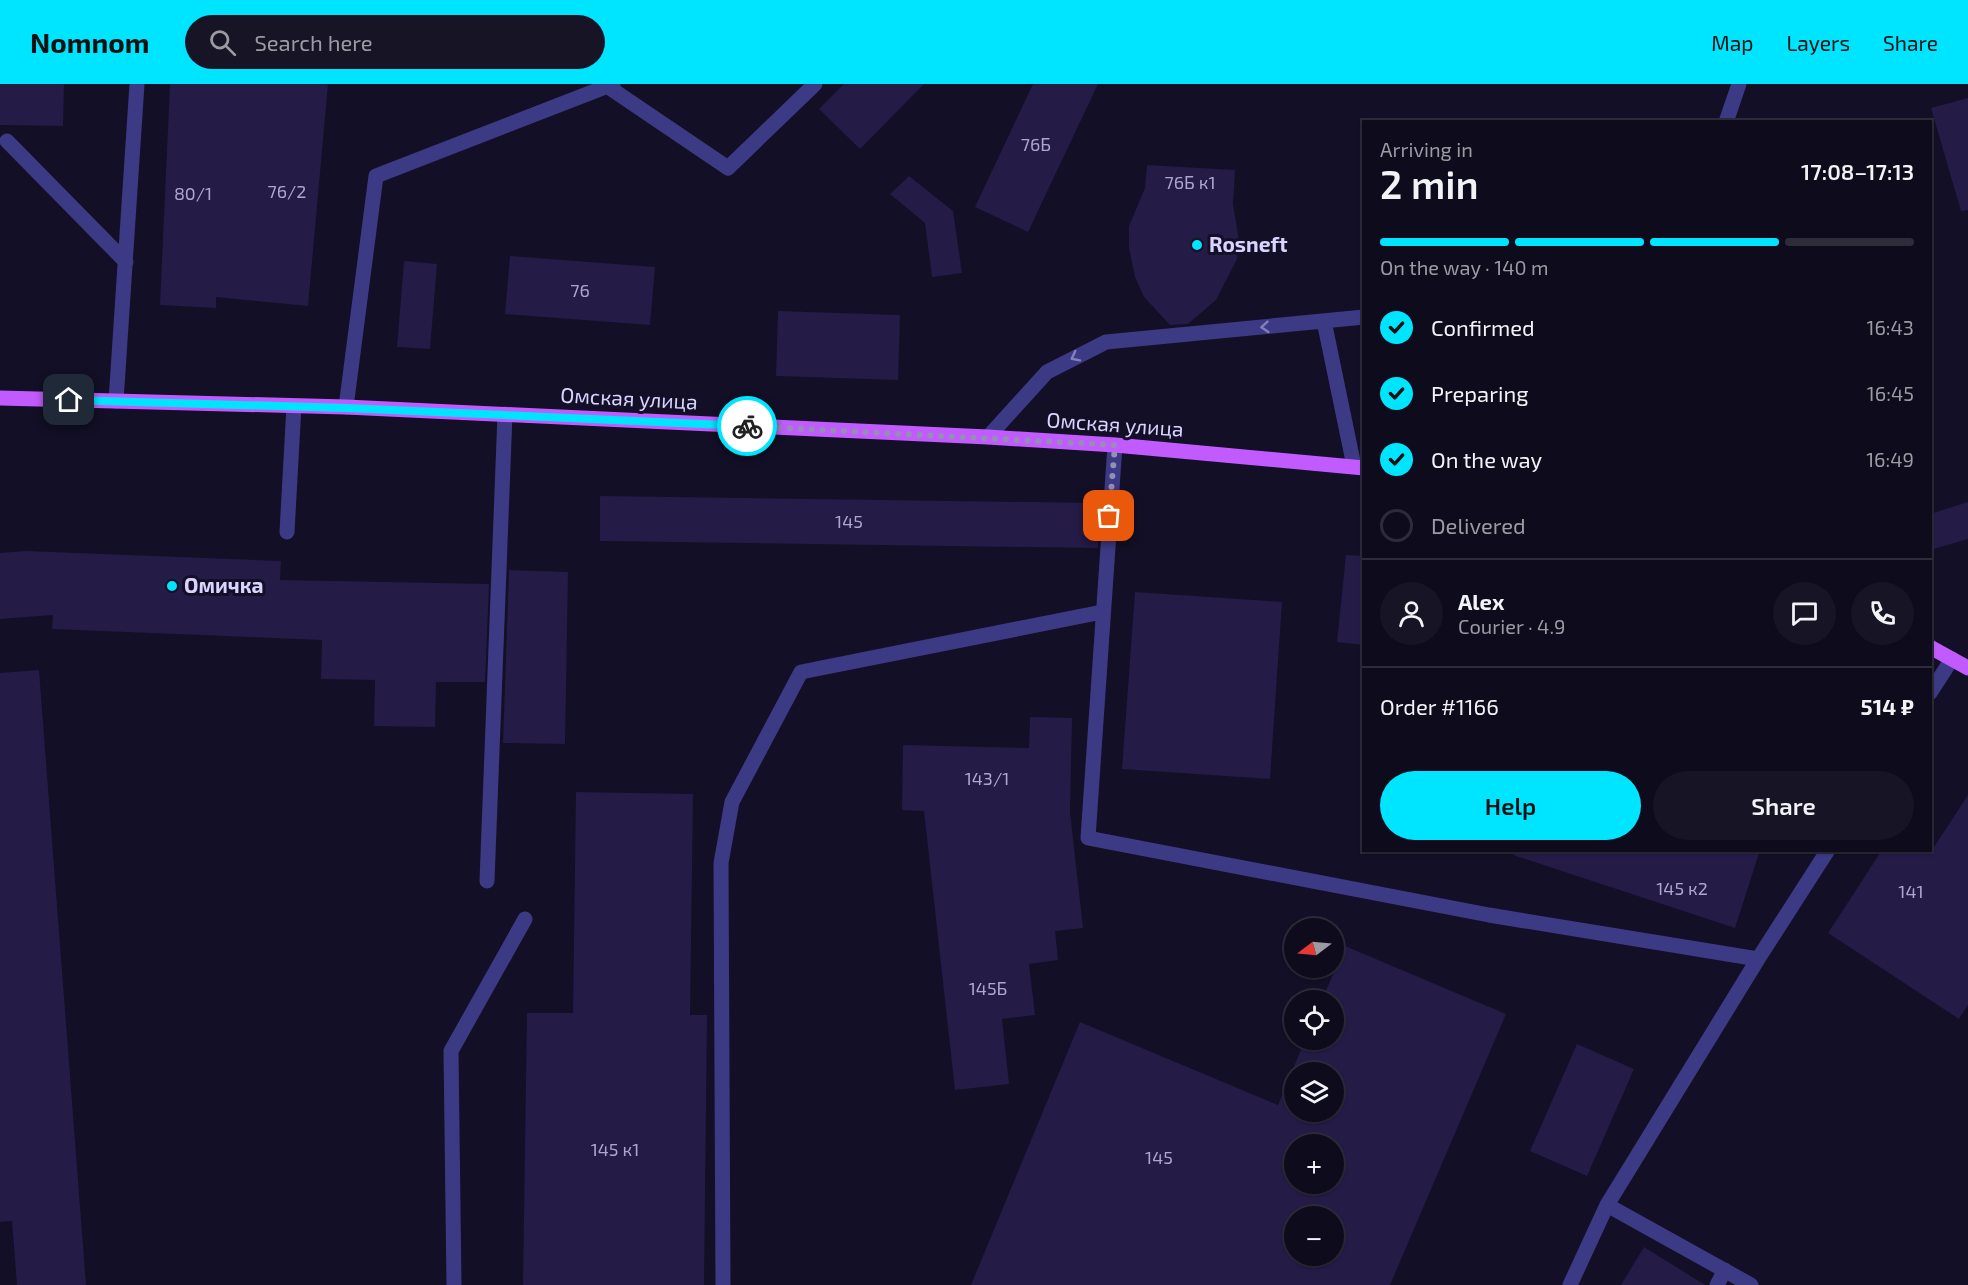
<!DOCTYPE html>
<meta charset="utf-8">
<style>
:root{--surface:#0e0b1c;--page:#171425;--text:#f1f3f6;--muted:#9b9ba3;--line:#2e2b3b;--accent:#00e5ff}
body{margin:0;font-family:"Exo 2",sans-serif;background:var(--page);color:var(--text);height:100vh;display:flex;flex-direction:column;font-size:22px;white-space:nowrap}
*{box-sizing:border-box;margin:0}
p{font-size:20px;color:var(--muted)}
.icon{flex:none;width:33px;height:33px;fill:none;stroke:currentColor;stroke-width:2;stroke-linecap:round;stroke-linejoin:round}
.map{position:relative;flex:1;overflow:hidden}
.drawer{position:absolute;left:1362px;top:36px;width:570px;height:732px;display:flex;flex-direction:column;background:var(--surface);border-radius:0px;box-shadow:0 2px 4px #0004,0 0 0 2px var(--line)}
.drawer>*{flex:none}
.needle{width:39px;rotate:254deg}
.controls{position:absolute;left:1284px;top:834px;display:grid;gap:12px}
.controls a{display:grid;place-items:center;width:60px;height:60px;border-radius:50%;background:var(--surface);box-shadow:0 2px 4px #0004,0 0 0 2px var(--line);font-size:30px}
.pin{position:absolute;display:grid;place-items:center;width:51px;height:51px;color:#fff;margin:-26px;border-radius:12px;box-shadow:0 3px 9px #0006}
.courier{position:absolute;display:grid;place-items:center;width:60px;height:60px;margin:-30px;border:4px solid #00e5ff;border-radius:50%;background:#fff;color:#222;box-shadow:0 2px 8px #0007}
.head em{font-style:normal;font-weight:600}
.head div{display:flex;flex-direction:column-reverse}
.head{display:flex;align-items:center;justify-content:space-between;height:102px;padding:0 18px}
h1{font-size:39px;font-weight:600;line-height:45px}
.bar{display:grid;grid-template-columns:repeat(4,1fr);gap:9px 6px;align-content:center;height:72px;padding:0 18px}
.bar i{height:8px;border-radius:4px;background:var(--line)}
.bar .on{background:var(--accent)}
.bar p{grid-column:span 4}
.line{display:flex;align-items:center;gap:15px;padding:0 18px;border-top:2px solid var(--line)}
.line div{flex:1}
.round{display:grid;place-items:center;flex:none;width:63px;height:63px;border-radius:32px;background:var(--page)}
ol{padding:0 18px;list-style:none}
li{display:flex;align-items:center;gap:18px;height:66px}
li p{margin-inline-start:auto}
li .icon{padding:6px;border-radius:50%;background:var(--accent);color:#111;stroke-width:4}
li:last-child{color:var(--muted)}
li i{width:33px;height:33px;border:3px solid var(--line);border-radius:50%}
.primary-button{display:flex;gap:12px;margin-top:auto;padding:12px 18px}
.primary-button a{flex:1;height:69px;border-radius:36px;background:var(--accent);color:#111;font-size:24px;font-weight:600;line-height:69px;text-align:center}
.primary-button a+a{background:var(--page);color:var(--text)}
header{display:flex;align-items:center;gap:36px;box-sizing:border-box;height:84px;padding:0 30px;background:var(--accent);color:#111}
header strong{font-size:28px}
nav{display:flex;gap:33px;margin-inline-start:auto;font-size:21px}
.search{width:420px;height:54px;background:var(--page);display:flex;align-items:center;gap:15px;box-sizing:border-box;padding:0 21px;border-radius:33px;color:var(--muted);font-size:22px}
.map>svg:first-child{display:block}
.building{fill:#241b47;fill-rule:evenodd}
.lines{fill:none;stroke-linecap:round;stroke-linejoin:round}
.minor{stroke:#3d3a85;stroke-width:15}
.major{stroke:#c25bff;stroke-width:15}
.oneway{stroke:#837fbc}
.done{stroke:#948fb3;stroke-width:6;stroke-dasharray:0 10.8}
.route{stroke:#00e5ff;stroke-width:8}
.poi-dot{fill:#00e5ff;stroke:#130f26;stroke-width:2}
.labels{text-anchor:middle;stroke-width:6;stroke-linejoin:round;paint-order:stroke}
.number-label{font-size:18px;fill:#aca6d1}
.poi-label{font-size:21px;font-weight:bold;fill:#d9d4ff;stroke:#130f26;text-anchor:start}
.street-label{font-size:21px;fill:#d9d4ff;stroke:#130f26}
</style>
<header>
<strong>Nomnom</strong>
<div class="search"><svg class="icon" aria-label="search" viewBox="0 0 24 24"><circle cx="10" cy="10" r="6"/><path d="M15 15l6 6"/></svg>Search here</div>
<nav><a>Map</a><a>Layers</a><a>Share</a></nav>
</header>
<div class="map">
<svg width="1968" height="1201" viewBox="0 0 1968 1201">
<rect width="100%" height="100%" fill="#130f26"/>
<!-- building -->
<path class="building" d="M0,0H64L63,42L0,41Z
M170,0H328L308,222L216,213V224L160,221Z
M844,0H924L860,65L819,25Z
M1033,0H1098L1028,148L975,123Z
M1968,14V126L1961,127L1931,24Z
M1147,81L1235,86L1233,120L1239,157L1237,175L1216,216L1188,240L1170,241L1144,213L1135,193L1129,164V142L1145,104Z
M909,92L953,127L962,189L932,193L925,139L890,110Z
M510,172L655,183L650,241L505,230Z
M404,177L437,180L430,265L397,263Z
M778,227L900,231L898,296L776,292Z
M600,412L1098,419V464L600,457Z
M1968,418V455L1930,466V430Z
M27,467L281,477L280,496L489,500L485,598H436L435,643L374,642L375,596L321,595L322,556L52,545L53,531L0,535V469Z
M1346,471L1364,472V561L1337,558Z
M509,486L568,488L565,660L503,659Z
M1135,508L1282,518L1270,695L1122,685Z
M39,586L86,1201H17L12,1137L0,1138V589Z
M1030,633L1072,634L1070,728L1083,844L1055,847L1058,876L1029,880L1035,931L1002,935L1009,1000L955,1006L924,727L902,726L903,661L1029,664Z
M576,708L693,710L690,931H707L704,1201H523L527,929H573Z
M1968,711V921L1959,935L1828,849L1882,766H1932Z
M1514,766H1760L1735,844L1513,771Z
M1345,862L1506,930L1390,1201H971L1080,938L1278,1021L1305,956H1334V916H1322ZM1294,988H1334V1028H1294ZM1294,1060H1334V1100H1294ZM1294,1132H1334V1172H1294Z
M1577,960L1634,985L1587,1092L1530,1067Z
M1644,1163L1705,1201H1621Z"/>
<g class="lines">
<!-- minor -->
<path class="minor" d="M604,0L728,84L815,0
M1726,38L1739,0
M7,57L126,178
M1324,237L1354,382
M116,317L137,0
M346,323L376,92L613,0
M988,353L1047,288L1106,258L1364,233
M1115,361L1088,754L1489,831L1758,875L1828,766
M287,448L294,322
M1930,609L1952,575
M487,797L505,330
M454,1201L451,967L525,835
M723,1201L721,779L732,718L801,588L1102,528
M1570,1201L1607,1121
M1717,1201L1725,1186
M1751,1201L1607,1121L1758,875"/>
<!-- major -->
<path class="major" d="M0,314L346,323L988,353L1115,361L1364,384
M1930,563L1968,584"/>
</g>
<!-- one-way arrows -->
<defs><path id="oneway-chevron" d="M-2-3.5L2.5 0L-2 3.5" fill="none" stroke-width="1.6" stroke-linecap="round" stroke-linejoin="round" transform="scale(1.5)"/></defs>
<g class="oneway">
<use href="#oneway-chevron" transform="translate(1265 243) rotate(175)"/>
<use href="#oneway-chevron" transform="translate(1075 273) rotate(153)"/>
</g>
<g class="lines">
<!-- done -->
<path class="done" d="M747,342L1115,361L1109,432"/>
<!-- route -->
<path class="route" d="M69,316L346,324L747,342"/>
</g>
<!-- markers -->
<g class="poi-dot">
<circle cx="1197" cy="161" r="6"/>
<circle cx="172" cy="502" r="6"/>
</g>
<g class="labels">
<!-- number labels -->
<g class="number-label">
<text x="1036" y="67">76Б</text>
<text x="1190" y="105">76Б к1</text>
<text x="287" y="114">76/2</text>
<text x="193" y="116">80/1</text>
<text x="580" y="213">76</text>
<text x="849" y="444">145</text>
<text x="987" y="701">143/1</text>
<text x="1682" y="811">145 к2</text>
<text x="1911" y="814">141</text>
<text x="988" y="911">145Б</text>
<text x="615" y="1072">145 к1</text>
<text x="1159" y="1080">145</text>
</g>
<!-- poi labels -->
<g class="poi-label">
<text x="1209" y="168">Rosneft</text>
<text x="184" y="509">Омичка</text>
</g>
<!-- street labels -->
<g class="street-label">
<text transform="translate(629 315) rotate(3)" y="7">Омская улица</text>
<text transform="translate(1115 341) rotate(4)" y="7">Омская улица</text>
</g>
</g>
</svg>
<div class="controls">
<a><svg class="needle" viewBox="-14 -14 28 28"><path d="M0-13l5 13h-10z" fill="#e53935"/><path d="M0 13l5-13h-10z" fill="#9b9ba3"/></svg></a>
<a><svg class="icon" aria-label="locate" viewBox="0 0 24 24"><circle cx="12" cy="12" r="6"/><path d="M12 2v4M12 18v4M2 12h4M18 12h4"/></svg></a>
<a><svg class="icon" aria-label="layers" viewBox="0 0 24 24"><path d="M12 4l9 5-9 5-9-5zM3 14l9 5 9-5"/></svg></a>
<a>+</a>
<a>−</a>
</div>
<div class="pin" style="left:1109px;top:432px;background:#ea580c"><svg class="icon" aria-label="bag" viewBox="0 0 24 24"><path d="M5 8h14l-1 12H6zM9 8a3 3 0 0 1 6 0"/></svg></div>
<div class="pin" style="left:69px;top:316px;background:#1f2937"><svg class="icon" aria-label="home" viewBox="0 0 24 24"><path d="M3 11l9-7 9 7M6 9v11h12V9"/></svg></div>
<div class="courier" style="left:747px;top:342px"><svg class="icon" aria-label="bike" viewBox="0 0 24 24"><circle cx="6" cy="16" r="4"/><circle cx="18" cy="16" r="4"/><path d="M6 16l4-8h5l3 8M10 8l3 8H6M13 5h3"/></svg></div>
<section class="drawer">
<div class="head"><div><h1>2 min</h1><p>Arriving in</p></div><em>17:08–17:13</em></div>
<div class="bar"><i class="on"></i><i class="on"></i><i class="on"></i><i></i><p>On the way · 140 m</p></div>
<ol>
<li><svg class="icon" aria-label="check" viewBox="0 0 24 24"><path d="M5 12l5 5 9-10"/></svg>Confirmed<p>16:43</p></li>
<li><svg class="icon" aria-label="check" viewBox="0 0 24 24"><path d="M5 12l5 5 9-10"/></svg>Preparing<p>16:45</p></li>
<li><svg class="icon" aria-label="check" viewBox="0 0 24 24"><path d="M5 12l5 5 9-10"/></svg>On the way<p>16:49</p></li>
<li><i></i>Delivered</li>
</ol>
<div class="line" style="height:108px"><a class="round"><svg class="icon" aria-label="person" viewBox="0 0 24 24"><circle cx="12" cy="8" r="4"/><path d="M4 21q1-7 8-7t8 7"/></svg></a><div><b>Alex</b><p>Courier · 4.9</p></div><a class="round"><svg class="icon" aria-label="chat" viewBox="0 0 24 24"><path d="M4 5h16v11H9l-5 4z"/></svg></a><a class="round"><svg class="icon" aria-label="phone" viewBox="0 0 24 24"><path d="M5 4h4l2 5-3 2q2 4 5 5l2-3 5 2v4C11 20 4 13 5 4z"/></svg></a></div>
<div class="line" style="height:78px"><div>Order #1166</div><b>514 ₽</b></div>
<div class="primary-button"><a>Help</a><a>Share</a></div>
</section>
</div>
